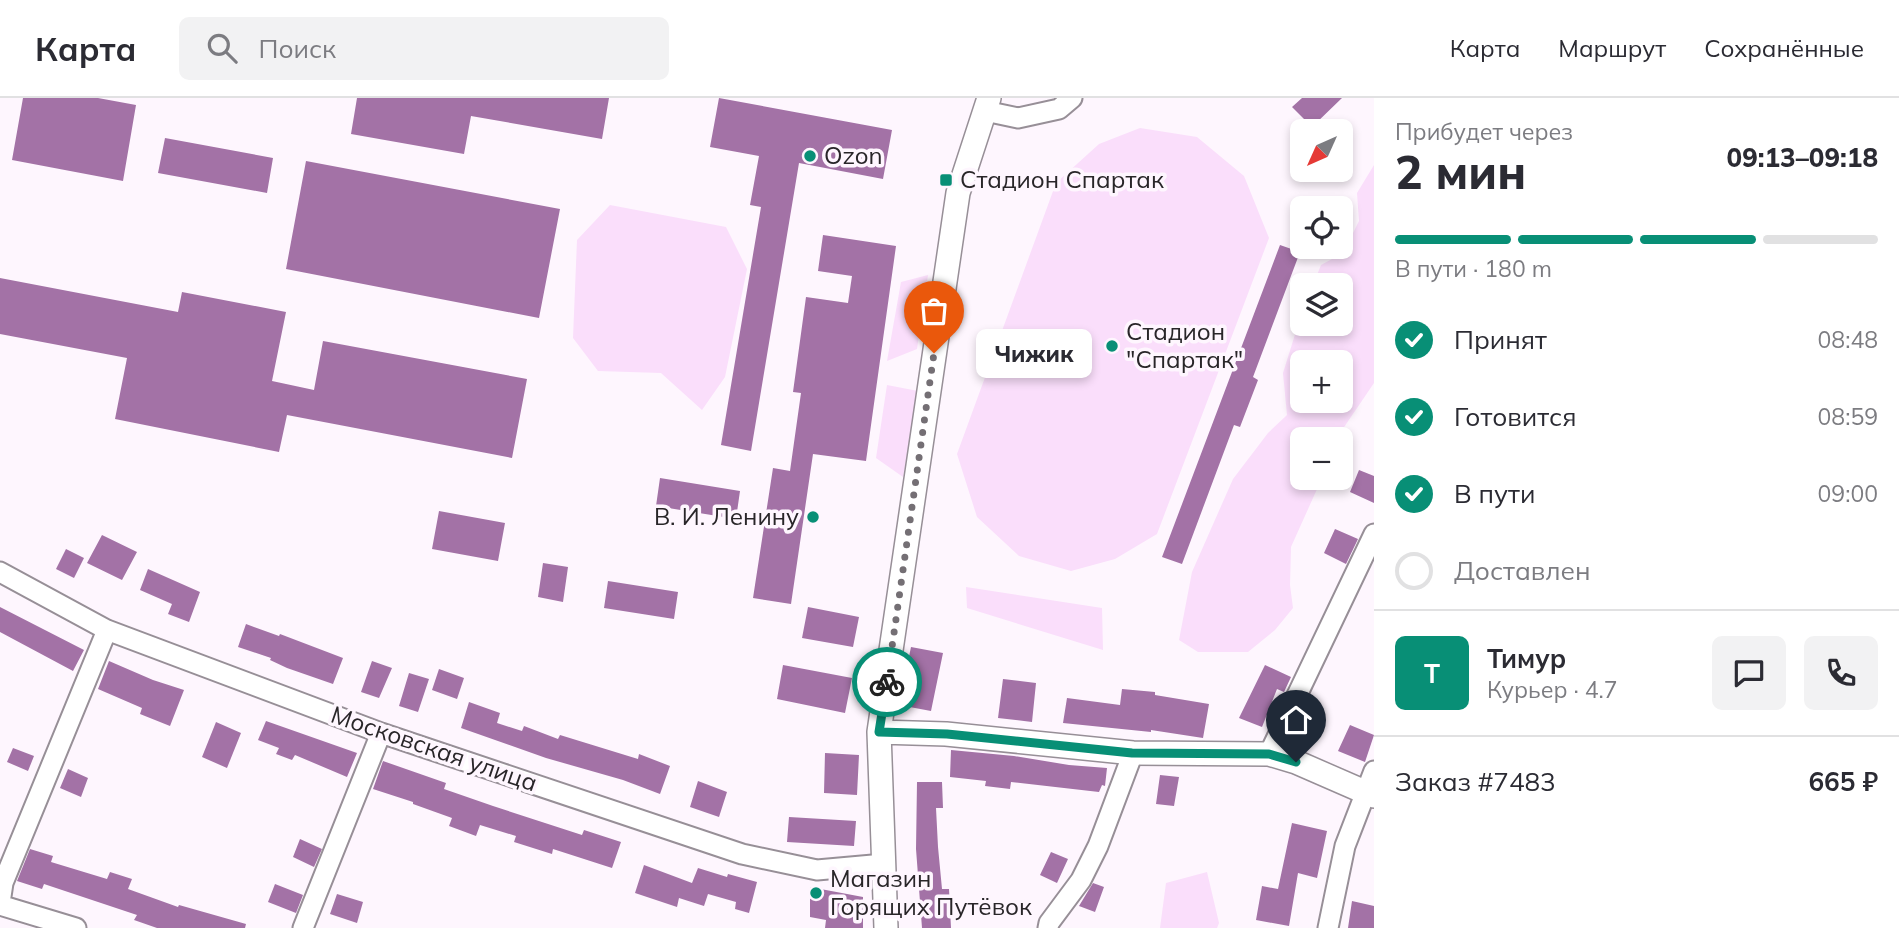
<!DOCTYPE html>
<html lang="ru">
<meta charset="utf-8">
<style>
:root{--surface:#fff;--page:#f2f2f3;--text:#2b2b33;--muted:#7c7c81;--line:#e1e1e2;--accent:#088f76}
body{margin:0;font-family:Mulish,sans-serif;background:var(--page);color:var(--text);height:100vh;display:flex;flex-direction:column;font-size:26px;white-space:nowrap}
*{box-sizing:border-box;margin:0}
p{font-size:23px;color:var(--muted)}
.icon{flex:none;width:38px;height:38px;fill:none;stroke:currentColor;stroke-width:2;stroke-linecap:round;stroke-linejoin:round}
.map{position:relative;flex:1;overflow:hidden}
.panel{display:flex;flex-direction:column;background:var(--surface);width:525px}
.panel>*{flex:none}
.needle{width:46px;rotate:225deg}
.buttons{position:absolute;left:1290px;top:21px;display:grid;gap:14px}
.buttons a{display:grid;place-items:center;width:63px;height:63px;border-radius:10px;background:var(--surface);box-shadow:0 4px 10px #0003;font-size:35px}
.pin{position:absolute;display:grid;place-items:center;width:60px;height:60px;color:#fff;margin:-72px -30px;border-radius:50% 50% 50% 0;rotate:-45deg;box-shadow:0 0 7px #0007}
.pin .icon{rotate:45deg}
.courier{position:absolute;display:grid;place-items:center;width:70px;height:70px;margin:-35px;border:5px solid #088f76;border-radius:50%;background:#fff;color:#222;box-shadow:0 2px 9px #0007}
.bubble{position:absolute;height:49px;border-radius:10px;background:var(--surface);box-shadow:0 4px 10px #0003;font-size:23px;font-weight:800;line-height:49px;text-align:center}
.summary em{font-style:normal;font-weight:800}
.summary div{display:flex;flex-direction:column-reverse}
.summary{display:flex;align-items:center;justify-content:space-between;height:119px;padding:0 21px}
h1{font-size:46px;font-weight:800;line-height:52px}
.bar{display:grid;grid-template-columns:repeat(4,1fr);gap:10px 7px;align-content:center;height:84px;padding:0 21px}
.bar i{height:9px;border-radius:5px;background:var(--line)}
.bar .current{background:var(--accent)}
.bar p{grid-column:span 4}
.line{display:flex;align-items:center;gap:18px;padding:0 21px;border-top:2px solid var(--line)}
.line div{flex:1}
.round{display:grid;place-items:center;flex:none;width:74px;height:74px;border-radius:10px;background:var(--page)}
ol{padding:0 21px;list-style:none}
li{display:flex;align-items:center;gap:21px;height:77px}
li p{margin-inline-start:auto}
li .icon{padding:7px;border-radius:50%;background:var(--accent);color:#fff;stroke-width:4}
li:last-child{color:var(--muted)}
li i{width:38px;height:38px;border:4px solid var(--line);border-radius:50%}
header{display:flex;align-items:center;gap:42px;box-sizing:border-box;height:98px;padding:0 35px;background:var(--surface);border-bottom:2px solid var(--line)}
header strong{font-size:33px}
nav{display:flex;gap:38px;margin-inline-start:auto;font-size:24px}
.search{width:490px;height:63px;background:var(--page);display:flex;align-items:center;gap:18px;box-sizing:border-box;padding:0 24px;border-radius:10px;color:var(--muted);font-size:26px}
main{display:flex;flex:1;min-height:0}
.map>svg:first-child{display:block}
.green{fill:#fadefb;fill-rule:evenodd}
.building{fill:#a372a6}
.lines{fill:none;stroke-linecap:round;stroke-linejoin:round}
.minor-casing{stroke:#978f97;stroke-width:23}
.tertiary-casing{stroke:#978f97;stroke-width:26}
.minor{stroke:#fff;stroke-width:19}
.tertiary{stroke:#fff;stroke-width:23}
.done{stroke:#746f74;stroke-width:7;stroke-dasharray:0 12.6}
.route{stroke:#088f76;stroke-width:9}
.poi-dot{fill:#088f76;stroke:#fef6fe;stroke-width:2.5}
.labels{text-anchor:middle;stroke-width:7;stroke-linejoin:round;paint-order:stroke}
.poi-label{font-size:24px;fill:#292629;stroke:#fef6fe;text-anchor:start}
.street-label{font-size:24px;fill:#292629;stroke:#fef6fe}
</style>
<header>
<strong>Карта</strong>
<div class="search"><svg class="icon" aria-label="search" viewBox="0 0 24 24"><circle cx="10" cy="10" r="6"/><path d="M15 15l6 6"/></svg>Поиск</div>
<nav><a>Карта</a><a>Маршрут</a><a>Сохранённые</a></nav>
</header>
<main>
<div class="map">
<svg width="1374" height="830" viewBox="0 0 1374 830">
<rect width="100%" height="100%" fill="#fef6fe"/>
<!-- green -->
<path class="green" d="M1140,30L1197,39L1244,78L1269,140L1157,436L1115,461L1071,473L1019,458L977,419L957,356L1056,85L1099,46Z
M1374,67V285L1336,341H1302V380H1322L1291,449L1290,487L1293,510L1275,532L1248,554H1198L1179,542L1192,474L1233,381L1268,335L1287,317L1283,275L1302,214V226H1340V187H1313L1321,167L1343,155L1359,123L1357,95ZM1340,264V303H1302V264Z
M610,107L726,129L747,171L725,279L702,312L661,275L598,273L573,240L577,142Z
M928,177L917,251L887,263L901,184Z
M887,287L918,293L903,379L876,360Z
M966,489L1102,510L1103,552L967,510Z
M1207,774L1219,825L1217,830H1160L1166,785Z"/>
<!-- building -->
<path class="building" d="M23,0H98L136,7L123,83L12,62Z
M357,0H609L602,41L471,18L464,56L351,36Z
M719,0L892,32L883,81L799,65L751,353L721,347L761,109L750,107L759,58L710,49Z
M1302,0H1342L1312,29L1292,9Z
M165,40L273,60L267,95L158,75Z
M306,63L560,111L539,220L286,171Z
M823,137L896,148L866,363L813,356L791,506L753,500L773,370L790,373L801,295L793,294L806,199L848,205L852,178L818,173Z
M1280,147L1300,154L1253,279L1258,282L1240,329L1234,327L1182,466L1162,459Z
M0,180L178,214L182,194L286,214L272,283L314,292L323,243L527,281L512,360L287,317L279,354L115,321L127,260L0,236Z
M1359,372L1374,378V405L1350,394Z
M660,380L740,393L736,421L656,408Z
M439,413L505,425L498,463L432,451Z
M1335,431L1358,441L1346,466L1324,455Z
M102,437L137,454L122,482L87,465Z
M66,451L84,460L74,480L56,471Z
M543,465L568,469L563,504L538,499Z
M148,471L200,494L189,524L168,516L172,506L140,492Z
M608,483L678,494L674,521L604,510Z
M0,509L84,552L73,573L0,534Z
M808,509L859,519L853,549L802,540Z
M246,526L279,538L280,536L343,560L333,586L287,570L270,562L271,560L238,549Z
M911,549L943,555L931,613L899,607Z
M109,563L153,582L184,592L170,628L140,616L142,610L98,591Z
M372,563L392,570L379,600L361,594Z
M783,567L852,580L845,615L777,601Z
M1265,567L1291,579L1284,594L1277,591L1262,629L1239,620Z
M439,571L464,580L457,601L432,592Z
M409,575L429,581L418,614L399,608Z
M1003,581L1036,585L1032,624L998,620Z
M1122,591L1155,594V597L1209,606L1203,640L1151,632V634L1063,625L1067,600L1120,607Z
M469,604L500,615L497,625L522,633L524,628L558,641L560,637L638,661L639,656L670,668L660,696L623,682L546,660L461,630Z
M266,623L357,655L347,679L295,657L292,662L276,656L279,650L258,642Z
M216,624L241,635L227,670L202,659Z
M1350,627L1374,637L1365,664L1338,653Z
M13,650L34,658L28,673L7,664Z
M951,652L1014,658L1069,667L1107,670L1105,688L1102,687L1099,694L1011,684L1010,691L985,688L986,683L950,679Z
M825,655L859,657L857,697L824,695Z
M383,663L446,685L444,691L493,708L582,737L584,732L621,744L612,770L553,751L552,756L514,744L516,738L480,727L476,738L449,728L452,720L413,706V704L373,691Z
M68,671L88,680L81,699L60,690Z
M1160,677L1179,679L1174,708L1156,706Z
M698,683L727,694L719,719L690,709Z
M917,684H942L943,710H936L938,749L942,791H949L951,830H922L916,751Z
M789,719L856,723L854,748L787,744Z
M1292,725L1327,733L1317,780L1298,775L1289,828L1256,822L1262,788L1278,791Z
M300,741L322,751L314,769L293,759Z
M30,751L53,758L51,764L107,781L110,774L132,781L128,791L178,809L179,807L246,826L245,830H157L134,822L137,817L44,786L42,791L17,783Z
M1051,754L1068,761L1057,785L1040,777Z
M644,767L692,785L698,770L727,779L728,776L757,784L749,815L735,811L736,804L708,796L704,808L679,800L677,809L635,795Z
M1093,785L1104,789L1095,814L1079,808Z
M275,786L303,797L296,815L268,804Z
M810,789L863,799V830H825L826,822L810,819Z
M337,796L363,804L357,825L330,816Z
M1352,803L1374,808V830H1348Z"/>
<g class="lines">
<defs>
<path id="minor" d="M985,13L1018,20L1059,11L1072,0
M0,474L107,532L381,635L742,756L817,772L884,766
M1269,656L1374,436
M0,805L3,785L107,532
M0,807L76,830
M303,830L381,635
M1048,830L1049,825L1081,782L1098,748L1133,655
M1328,830L1345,748L1374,673"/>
<path id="tertiary" d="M879,634L946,636L1133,655L1269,656L1296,664L1374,698
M886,830L879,634L958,95L989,0"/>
</defs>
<!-- minor casing -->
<use href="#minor" class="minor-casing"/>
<!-- tertiary casing -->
<use href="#tertiary" class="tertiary-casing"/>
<!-- minor -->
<use href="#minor" class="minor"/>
<!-- tertiary -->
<use href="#tertiary" class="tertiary"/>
</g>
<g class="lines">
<!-- done -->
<path class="done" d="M887,584L934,255"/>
<!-- route -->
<path class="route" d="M887,584L879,634L947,636L1132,655L1269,656L1296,664"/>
</g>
<!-- markers -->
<g class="poi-dot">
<circle cx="810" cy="58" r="7"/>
<rect x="939" y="75" width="14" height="14" rx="3.5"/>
<circle cx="1112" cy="248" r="7"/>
<circle cx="813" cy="419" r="7"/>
<circle cx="816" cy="795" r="7"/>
</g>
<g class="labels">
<!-- poi labels -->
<g class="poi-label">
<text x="824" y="66">Ozon</text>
<text x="960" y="90">Стадион Спартак</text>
<text x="1126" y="242">Стадион<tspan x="1126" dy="28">"Спартак"</tspan></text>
<text x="799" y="427" text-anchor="end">В. И. Ленину</text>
<text x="830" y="789">Магазин<tspan x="830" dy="28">Горящих Путёвок</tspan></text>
</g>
<!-- street labels -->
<g class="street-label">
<text transform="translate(434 651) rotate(19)" y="8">Московская улица</text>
</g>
</g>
</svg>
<div class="buttons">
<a><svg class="needle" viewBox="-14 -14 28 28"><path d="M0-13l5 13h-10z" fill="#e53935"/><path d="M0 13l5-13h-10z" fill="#7c7c81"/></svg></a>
<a><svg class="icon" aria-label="locate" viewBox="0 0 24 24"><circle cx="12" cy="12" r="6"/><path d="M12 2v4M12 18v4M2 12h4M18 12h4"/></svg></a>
<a><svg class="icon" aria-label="layers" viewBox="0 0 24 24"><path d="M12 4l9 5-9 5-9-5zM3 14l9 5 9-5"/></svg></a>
<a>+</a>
<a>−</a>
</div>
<div class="pin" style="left:934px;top:255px;background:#ea580c"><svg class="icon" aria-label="bag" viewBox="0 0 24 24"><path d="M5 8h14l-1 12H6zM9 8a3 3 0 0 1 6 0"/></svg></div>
<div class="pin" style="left:1296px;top:664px;background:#1f2937"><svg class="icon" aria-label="home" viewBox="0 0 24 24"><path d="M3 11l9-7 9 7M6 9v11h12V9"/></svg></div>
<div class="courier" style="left:887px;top:584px"><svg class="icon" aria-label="bike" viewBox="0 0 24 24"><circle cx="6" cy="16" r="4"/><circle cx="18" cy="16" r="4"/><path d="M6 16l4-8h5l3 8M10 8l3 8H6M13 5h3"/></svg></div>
<div class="bubble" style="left:976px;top:231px;width:116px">Чижик</div>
</div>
<section class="panel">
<div class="summary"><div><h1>2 мин</h1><p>Прибудет через</p></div><em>09:13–09:18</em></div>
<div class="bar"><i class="current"></i><i class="current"></i><i class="current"></i><i></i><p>В пути · 180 m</p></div>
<ol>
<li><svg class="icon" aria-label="check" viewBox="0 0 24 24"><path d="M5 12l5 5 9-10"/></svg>Принят<p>08:48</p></li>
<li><svg class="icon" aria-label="check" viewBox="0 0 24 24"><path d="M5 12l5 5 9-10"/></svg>Готовится<p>08:59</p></li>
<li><svg class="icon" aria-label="check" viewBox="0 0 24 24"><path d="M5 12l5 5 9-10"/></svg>В пути<p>09:00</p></li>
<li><i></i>Доставлен</li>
</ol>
<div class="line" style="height:126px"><b class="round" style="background:var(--accent);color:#fff">Т</b><div><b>Тимур</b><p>Курьер · 4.7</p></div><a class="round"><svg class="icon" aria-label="chat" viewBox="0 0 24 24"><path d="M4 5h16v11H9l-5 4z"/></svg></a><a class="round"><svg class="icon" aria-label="phone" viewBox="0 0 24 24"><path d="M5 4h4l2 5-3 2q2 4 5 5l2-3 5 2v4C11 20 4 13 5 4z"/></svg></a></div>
<div class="line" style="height:91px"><div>Заказ #7483</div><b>665 ₽</b></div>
</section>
</main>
